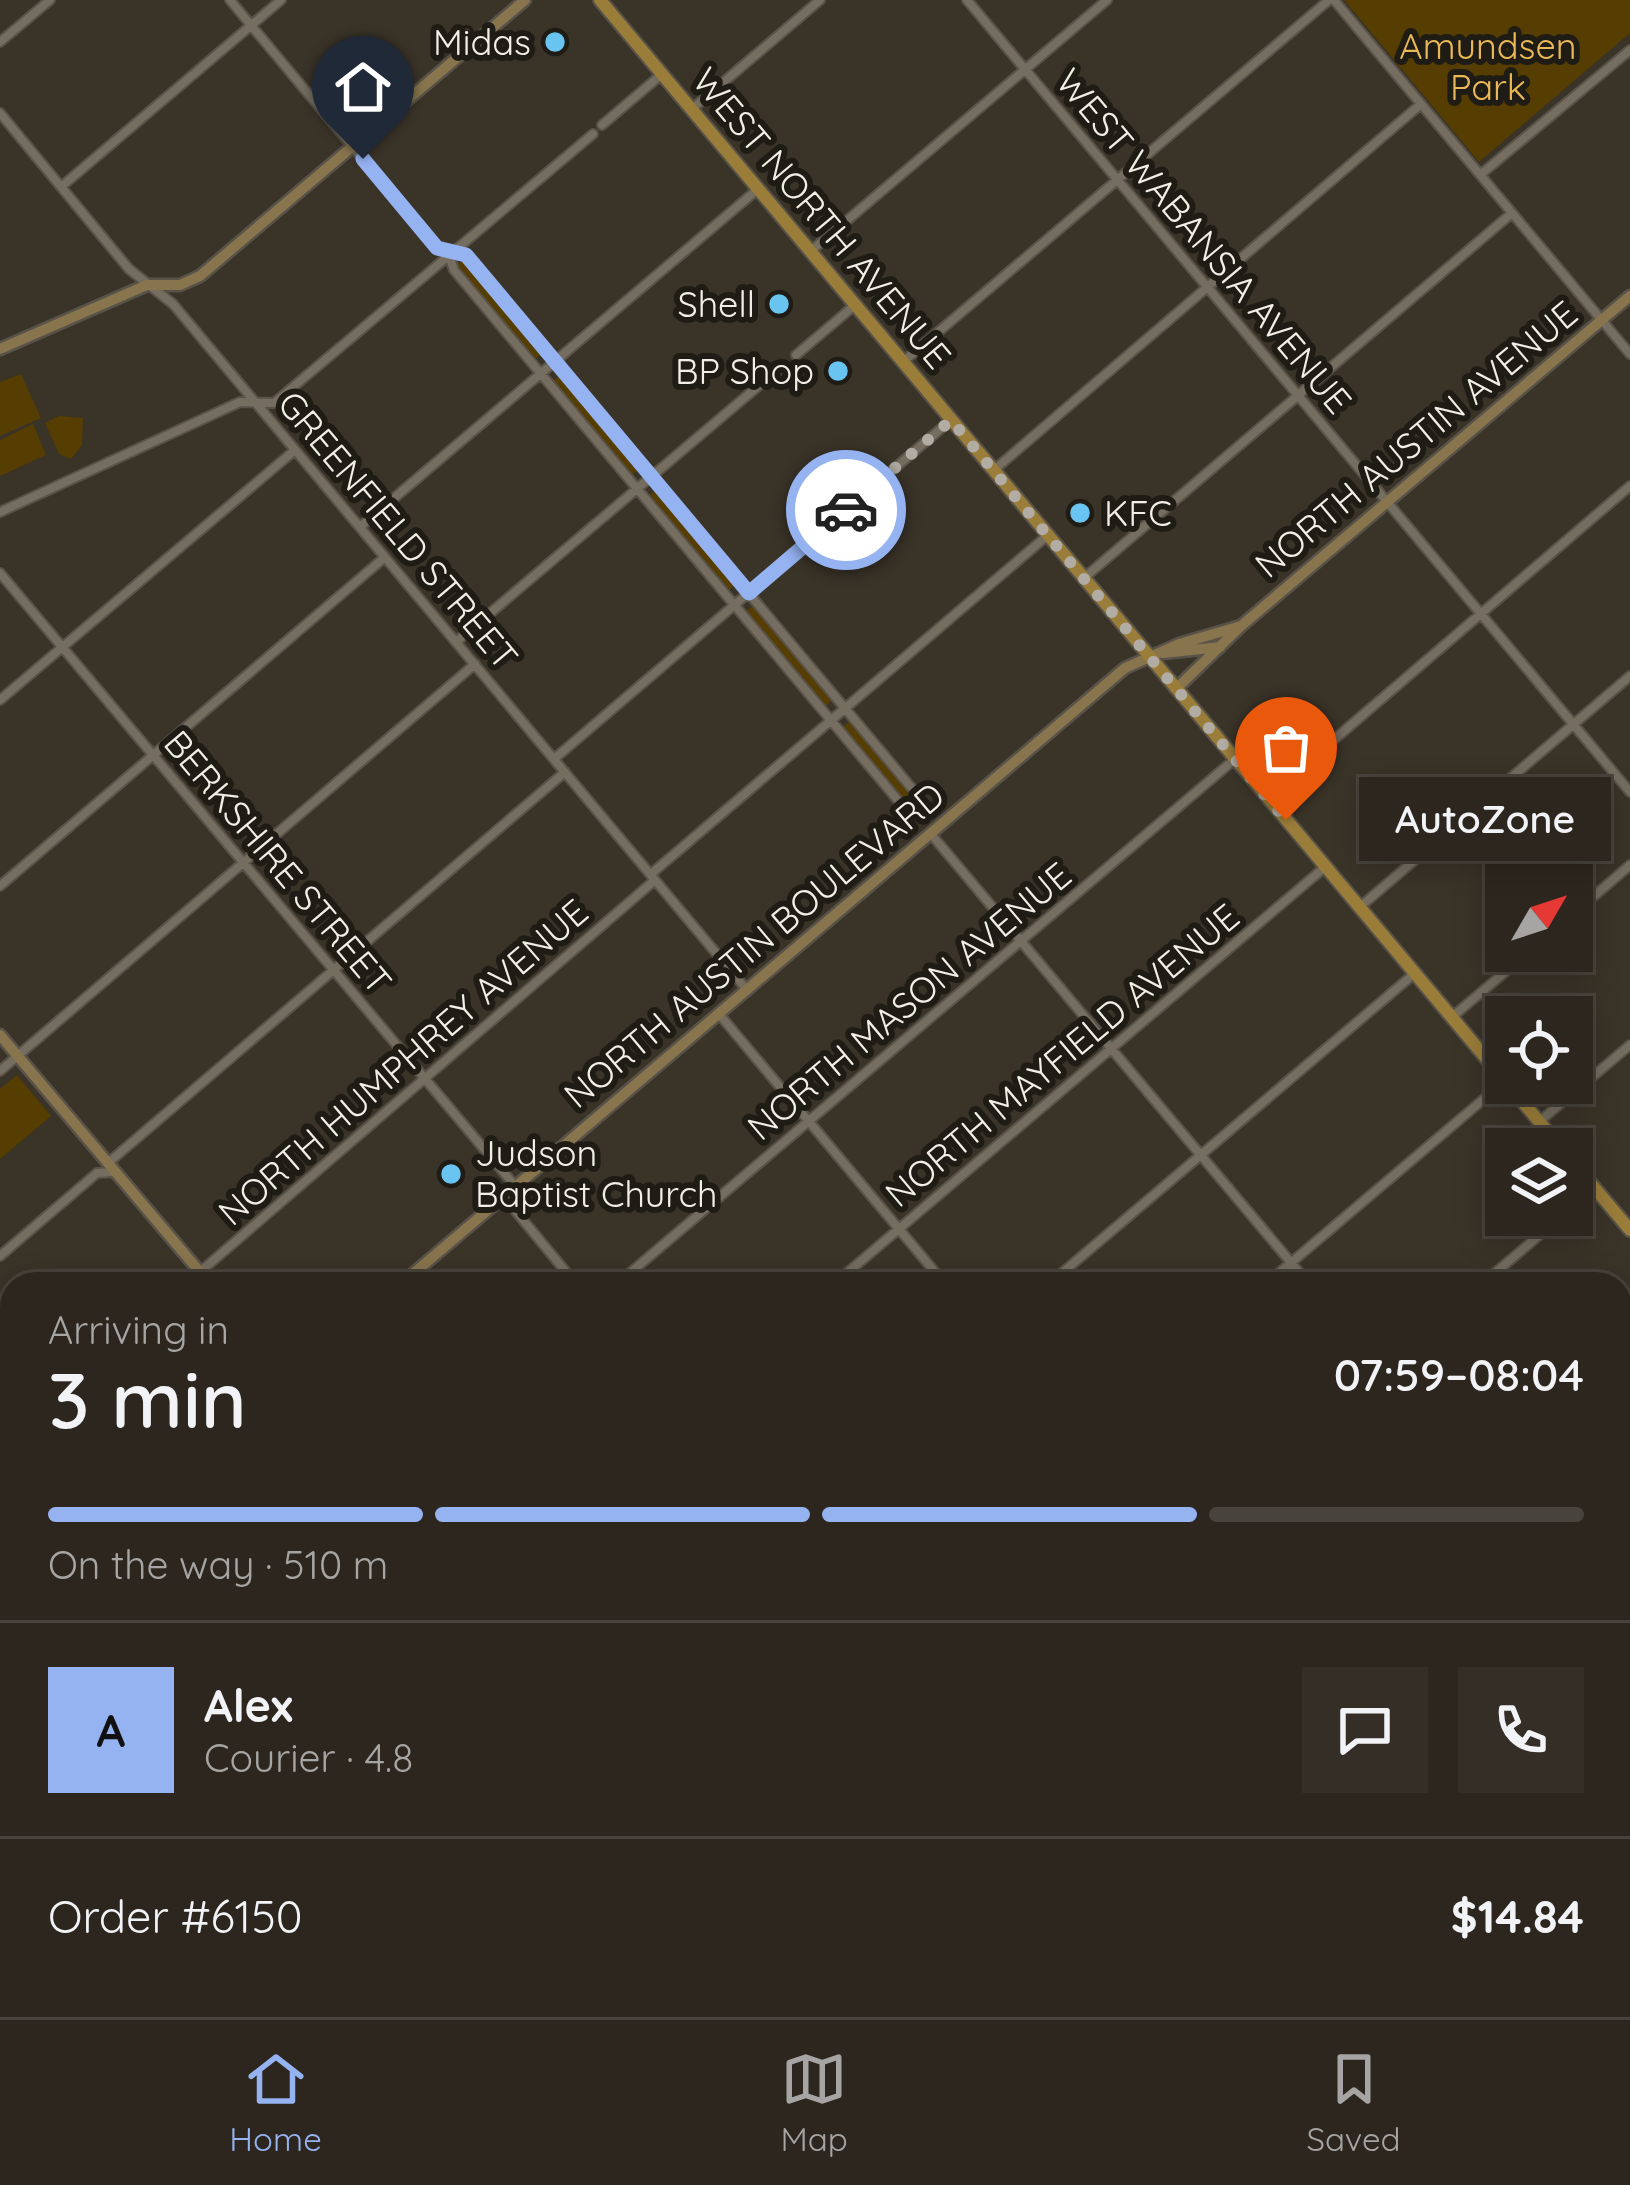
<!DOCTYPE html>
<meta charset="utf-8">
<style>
:root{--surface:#2c261e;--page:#342e27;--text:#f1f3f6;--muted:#a6a5a4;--line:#48433c;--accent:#95b2f1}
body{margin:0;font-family:Quicksand,sans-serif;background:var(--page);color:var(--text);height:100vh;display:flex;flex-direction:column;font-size:45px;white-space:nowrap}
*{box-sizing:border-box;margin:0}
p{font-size:39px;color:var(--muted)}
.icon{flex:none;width:66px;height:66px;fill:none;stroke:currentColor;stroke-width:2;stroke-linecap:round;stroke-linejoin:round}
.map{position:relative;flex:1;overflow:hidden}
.details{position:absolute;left:0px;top:1272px;width:1632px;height:747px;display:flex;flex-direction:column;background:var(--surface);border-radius:36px 36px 0 0;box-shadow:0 6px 30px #0003,0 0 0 3px var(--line)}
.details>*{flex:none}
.needle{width:78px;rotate:51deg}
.buttons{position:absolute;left:1485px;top:864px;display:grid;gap:24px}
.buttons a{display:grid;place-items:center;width:108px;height:108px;border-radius:0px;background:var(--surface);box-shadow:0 6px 30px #0003,0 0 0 3px var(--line);font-size:60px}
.pin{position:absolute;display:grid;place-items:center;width:102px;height:102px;color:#fff;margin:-123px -51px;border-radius:50% 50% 50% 0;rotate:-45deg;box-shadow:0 0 12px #0007}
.pin .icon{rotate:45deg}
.courier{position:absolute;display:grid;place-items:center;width:120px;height:120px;margin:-60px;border:9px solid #95b2f1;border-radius:50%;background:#fff;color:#222;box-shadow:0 3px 15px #0007}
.bubble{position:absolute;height:84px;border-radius:0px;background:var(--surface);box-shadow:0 6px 30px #0003,0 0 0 3px var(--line);font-size:39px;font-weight:600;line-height:84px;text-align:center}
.headline em{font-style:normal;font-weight:600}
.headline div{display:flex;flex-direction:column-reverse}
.headline{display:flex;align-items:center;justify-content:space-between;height:204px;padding:0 48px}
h1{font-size:78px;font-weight:600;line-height:90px}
.bar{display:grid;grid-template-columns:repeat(4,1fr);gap:18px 12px;align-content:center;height:144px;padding:0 48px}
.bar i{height:15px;border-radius:9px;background:var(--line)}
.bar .selected{background:var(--accent)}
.bar p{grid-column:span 4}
.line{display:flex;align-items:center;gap:30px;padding:0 48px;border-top:3px solid var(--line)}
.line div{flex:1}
.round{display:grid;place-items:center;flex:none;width:126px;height:126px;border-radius:0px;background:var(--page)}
.menu{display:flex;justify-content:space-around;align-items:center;height:168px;border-top:3px solid var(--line);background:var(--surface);font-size:33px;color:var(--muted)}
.menu a{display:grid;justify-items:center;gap:6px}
.menu .selected{color:var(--accent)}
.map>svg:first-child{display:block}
.green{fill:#563d01}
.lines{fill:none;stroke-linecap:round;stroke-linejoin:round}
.street-casing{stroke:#585248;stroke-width:12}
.secondary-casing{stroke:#585248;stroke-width:15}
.primary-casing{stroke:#585248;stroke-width:16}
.street{stroke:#746d60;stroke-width:8}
.secondary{stroke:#88754d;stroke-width:10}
.primary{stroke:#9b7d3a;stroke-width:12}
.done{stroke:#b2ada4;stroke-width:12;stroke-dasharray:0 21.6}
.route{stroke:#95b2f1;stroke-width:15}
.poi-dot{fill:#69c4f1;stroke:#1f1c16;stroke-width:4.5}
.labels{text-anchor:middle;stroke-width:12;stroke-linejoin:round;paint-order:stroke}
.poi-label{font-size:36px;fill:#f3efe7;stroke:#1f1c16;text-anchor:end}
.park-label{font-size:36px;fill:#eab855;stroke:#1f1c16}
.street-label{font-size:36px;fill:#f3efe7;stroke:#1f1c16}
</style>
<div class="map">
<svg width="1630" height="2017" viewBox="0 0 1630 2017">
<rect width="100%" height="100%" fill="#3a3328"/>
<!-- green -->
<path class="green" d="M1344,0H1630V33L1479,162Z
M464,259L543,353L535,359L456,265Z
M21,374L41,418L0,436V382Z
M561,374L640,468L632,475L553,381Z
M59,416L83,418L82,445L71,459L59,454L45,423Z
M33,424L46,455L0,476V440Z
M657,489L736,584L729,591L649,496Z
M754,605L833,699L826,706L746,611Z
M851,720L918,800L916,806H909L843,727Z
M17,1075L51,1116L0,1159V1089Z"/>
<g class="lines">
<defs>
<path id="street" d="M230,0L437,248L466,255L920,798V811L906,810L454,270L449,255
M967,0L1630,792
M1334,0L1630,354
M0,42L50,0
M692,109L820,0
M0,113L129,269L173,304L747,990
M602,125L662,74
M1480,175L1630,50
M62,186L281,0
M811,251L1107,0
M796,355L855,305
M904,361L1329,0
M994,470L1421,104
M0,512L240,402L274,403L593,134
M360,527L758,189
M0,573L516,1187
M1085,577L1512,213
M456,642L782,366
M0,700L295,450
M554,759L951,420
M1267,797L1630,486
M931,834L1309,1284
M651,874L1048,535
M0,886L385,557
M1361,906L1630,676
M1572,915L1630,865
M719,1014L945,1284
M1452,1017L1530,951
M0,1071L475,664
M1540,1121L1630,1045
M108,1163L565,772
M504,1197L576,1284
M1572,1207L1594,1189
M0,1256L97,1173L114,1172
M186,1284L655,880
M617,1284L1235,759
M834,1284L1325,867
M1049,1284L1415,973
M1266,1284L1505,1081
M1482,1284L1563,1215
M1620,1348L1630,1340
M0,1441L12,1431
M0,1472L12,1487
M1620,1534L1630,1526
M1620,1656L1630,1668
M0,1808L12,1798
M1620,1906L1630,1897
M450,2007L459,2017
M1184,2007L1192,2017
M1367,2007L1375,2017
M1550,2007L1558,2017
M45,2017L56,2007
M189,2017L201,2007
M407,2017L418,2007
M622,2017L634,2007
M838,2017L849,2007
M1055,2017L1067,2007"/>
<path id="secondary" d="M0,349L147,285H180L200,276L525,0
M1163,653L1220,647
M1176,689L1241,626L1630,296
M0,1035L210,1284
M401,1284L1125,668L1179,644L1241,626
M0,1625L12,1615
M1620,1717L1630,1709
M0,1908L12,1922
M83,2007L92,2017
M820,2007L828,2017
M1269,2017L1281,2007"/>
<path id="primary" d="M600,0L1506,1082
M1507,1083L1562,1149
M1572,1161L1630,1230"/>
</defs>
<!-- street casing -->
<use href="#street" class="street-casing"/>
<!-- secondary casing -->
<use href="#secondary" class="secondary-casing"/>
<!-- primary casing -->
<use href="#primary" class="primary-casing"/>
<!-- street -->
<use href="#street" class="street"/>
<!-- secondary -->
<use href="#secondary" class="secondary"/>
<!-- primary -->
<use href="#primary" class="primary"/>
</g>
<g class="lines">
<!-- done -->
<path class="done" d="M846,510L951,420L1286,820"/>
<!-- route -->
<path class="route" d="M363,159L437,248L466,255L749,593L846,510"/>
</g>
<!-- markers -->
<g class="poi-dot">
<circle cx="555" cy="42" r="12"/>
<circle cx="779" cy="304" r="12"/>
<circle cx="838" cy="371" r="12"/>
<circle cx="1080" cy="513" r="12"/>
<circle cx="451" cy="1174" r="12"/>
</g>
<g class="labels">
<!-- poi labels -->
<g class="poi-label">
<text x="531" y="55">Midas</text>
<text x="755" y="317">Shell</text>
<text x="814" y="384">BP Shop</text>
<text x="1104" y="526" text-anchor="start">KFC</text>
<text x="475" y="1166" text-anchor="start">Judson<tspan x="475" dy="41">Baptist Church</tspan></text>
</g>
<!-- park labels -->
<g class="park-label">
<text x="1488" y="59">Amundsen<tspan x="1488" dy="41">Park</tspan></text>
</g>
<!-- street labels -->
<g class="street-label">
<text transform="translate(822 218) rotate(50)" y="13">WEST NORTH AVENUE</text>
<text transform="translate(1204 241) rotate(50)" y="13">WEST WABANSIA AVENUE</text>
<text transform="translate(1416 439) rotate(-40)" y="13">NORTH AUSTIN AVENUE</text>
<text transform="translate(398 530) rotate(50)" y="13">GREENFIELD STREET</text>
<text transform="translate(278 862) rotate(50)" y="13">BERKSHIRE STREET</text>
<text transform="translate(754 945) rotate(-40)" y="13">NORTH AUSTIN BOULEVARD</text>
<text transform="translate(909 1001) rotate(-40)" y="13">NORTH MASON AVENUE</text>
<text transform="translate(1062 1055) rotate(-40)" y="13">NORTH MAYFIELD AVENUE</text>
<text transform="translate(403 1062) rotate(-41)" y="13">NORTH HUMPHREY AVENUE</text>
</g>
</g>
</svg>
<div class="buttons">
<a><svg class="needle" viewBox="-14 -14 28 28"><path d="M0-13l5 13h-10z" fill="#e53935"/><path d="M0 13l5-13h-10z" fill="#a6a5a4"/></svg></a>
<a><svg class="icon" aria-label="locate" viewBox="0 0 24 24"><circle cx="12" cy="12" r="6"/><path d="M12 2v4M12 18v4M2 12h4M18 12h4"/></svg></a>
<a><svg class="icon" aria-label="layers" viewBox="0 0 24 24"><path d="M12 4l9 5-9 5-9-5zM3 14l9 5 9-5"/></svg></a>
</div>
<div class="pin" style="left:1286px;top:820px;background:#ea580c"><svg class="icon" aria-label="bag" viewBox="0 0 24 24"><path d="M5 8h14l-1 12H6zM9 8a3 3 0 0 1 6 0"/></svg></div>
<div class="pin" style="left:363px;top:159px;background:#1f2937"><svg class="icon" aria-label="home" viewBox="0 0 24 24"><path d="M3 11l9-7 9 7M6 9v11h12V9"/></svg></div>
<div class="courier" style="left:846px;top:510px"><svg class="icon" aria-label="car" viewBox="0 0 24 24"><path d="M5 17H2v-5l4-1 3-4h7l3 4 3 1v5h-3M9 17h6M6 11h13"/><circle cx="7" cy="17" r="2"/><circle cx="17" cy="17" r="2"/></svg></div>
<div class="bubble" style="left:1359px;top:777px;width:252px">AutoZone</div>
<section class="details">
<div class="headline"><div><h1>3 min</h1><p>Arriving in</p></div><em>07:59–08:04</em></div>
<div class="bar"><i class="selected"></i><i class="selected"></i><i class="selected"></i><i></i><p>On the way · 510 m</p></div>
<div class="line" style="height:216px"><b class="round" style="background:var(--accent);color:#111">A</b><div><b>Alex</b><p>Courier · 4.8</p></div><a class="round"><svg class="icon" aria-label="chat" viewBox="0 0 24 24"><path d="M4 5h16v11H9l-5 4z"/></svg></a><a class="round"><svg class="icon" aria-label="phone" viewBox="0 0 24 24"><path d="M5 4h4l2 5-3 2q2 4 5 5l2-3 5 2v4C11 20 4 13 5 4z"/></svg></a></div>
<div class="line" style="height:156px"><div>Order #6150</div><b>$14.84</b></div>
</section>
</div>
<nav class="menu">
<a class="selected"><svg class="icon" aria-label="home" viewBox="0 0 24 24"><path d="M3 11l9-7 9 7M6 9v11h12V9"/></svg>Home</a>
<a><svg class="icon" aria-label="map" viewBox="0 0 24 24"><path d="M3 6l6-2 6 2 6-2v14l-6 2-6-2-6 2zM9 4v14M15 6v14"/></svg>Map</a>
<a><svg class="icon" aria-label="saved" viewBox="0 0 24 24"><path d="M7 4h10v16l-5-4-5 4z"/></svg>Saved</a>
</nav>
